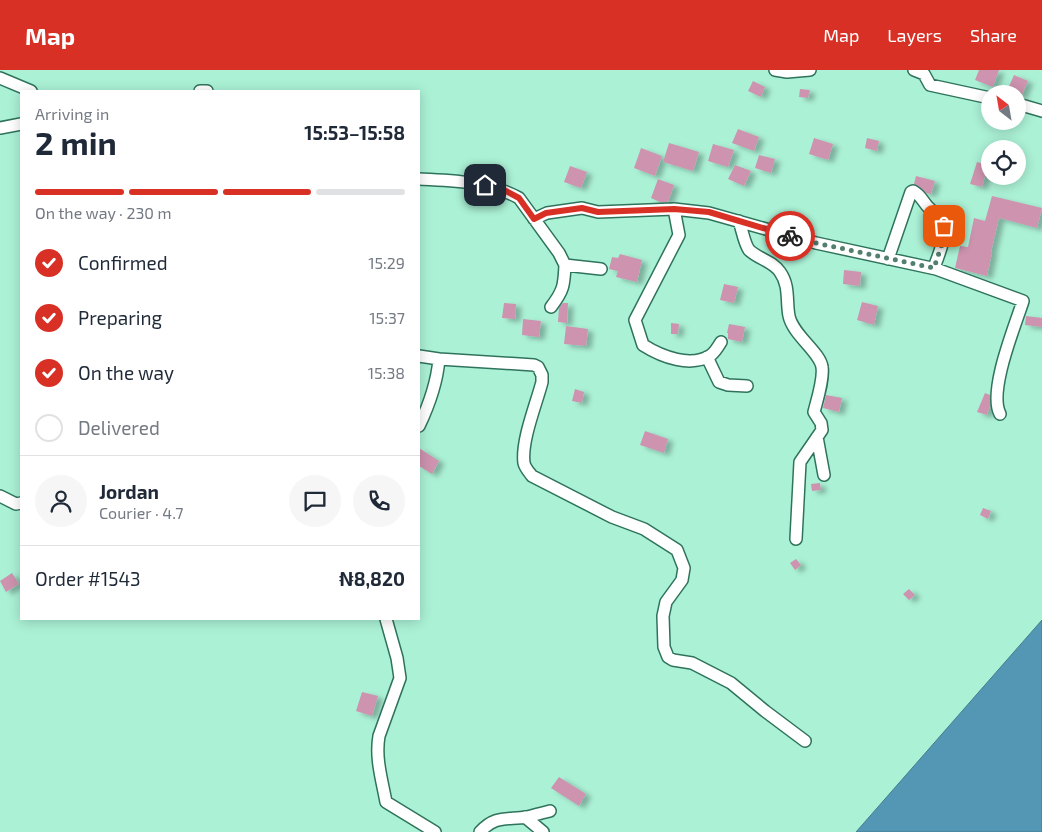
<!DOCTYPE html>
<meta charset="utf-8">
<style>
:root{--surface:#fff;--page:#f6f6f7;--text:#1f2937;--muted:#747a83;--line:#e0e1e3;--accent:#d93025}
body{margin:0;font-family:"Exo 2",sans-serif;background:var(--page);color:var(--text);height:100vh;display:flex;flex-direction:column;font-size:19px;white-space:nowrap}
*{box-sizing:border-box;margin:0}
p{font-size:16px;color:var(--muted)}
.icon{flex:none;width:28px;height:28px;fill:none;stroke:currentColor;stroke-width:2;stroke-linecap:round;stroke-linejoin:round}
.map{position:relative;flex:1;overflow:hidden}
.details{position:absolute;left:20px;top:20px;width:400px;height:530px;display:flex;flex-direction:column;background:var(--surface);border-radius:0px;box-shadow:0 2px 12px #0003}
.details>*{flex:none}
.needle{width:32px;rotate:329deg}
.tools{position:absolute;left:981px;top:15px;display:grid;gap:10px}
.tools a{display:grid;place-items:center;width:45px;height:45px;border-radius:50%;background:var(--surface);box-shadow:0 2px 12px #0003;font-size:25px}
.pin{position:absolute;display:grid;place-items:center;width:42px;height:42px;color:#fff;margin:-21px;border-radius:10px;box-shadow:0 2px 8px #0006}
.courier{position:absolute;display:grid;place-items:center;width:50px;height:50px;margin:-25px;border:4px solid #d93025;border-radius:50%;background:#fff;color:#222;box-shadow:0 1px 6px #0007}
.summary em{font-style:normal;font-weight:700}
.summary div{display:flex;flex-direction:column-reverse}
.summary{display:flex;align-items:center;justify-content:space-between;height:85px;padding:0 15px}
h1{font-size:32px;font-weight:700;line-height:38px}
.bar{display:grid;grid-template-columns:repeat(4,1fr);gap:8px 5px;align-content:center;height:60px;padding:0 15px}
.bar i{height:6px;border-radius:4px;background:var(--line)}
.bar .selected{background:var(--accent)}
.bar p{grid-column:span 4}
.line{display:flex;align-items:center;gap:12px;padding:0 15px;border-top:1px solid var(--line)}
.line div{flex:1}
.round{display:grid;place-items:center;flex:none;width:52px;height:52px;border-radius:26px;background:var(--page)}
ol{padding:0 15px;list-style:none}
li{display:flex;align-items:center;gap:15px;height:55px}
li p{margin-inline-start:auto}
li .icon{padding:5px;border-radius:50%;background:var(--accent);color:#fff;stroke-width:4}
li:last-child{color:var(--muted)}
li i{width:28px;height:28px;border:2px solid var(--line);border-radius:50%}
header{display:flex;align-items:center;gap:30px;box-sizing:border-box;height:70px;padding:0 25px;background:var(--accent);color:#fff}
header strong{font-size:24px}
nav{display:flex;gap:28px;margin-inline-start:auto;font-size:18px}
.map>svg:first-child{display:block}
.water{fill:#5397b5;stroke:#457d8f}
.building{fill:#cd93af;filter:url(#shadow)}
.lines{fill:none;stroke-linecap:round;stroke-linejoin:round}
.minor-casing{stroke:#2f735c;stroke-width:14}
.minor{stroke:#fff;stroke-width:11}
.done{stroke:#537f6e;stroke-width:5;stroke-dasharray:0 9}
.route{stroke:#d93025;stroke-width:6}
</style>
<header>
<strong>Map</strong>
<nav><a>Map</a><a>Layers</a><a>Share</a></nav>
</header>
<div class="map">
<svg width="1042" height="762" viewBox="0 0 1042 762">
<defs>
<filter id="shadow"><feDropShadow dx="5.5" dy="3" stdDeviation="2.5" flood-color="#0004"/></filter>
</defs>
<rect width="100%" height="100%" fill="#abf1d6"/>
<!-- water -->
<path class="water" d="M1042,550V762H856Z"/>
<!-- building -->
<path class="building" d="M979,0H999L993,17L975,10Z
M1014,5L1028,11L1021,27L1018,26V24L1007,21Z
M753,11L765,17L761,27L748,21Z
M800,19L810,20L808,28L799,27Z
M738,59L759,67L754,81L732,73Z
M814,68L833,74L828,90L809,84Z
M867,68L879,71L877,81L865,78Z
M669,73L699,82L693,101L663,92Z
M713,74L734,80L728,97L708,91Z
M641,78L662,86L655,106L634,98Z
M759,85L775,89L771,103L755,98Z
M977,92L988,95L982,117L970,114Z
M735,95L751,101L744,116L728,109Z
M570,96L587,102L581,118L564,112Z
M916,106L935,111L931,124L926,123L914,114Z
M658,109L674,115L668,132H660L651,128Z
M992,126L1042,138L1037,158L999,148L991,182H992L987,206L955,198L960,176L968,177L974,148L985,151Z
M620,184L642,190L637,212L616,207L618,201L609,199L612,187L618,188Z
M844,200L861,202L860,216L843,214Z
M724,214L738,217L734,233L720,230Z
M862,232L878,236L874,255L857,250Z
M504,233L516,234L515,249L502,248Z
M563,233H568L567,253L558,252L559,238Z
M1026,246L1042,248V257L1025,255Z
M523,249L541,251L539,267L522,265Z
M671,253L679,254L678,264H671Z
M729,254L745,257L742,272L728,269V263H727Z
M566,256L588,259L586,276L564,274Z
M575,319L584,322L582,333L572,331Z
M985,323L990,325V336L987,345L977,342Z
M826,325L842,328L839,342L823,338Z
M645,361L668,369L664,383L640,375Z
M419,378L439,391L432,404L419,396Z
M820,413L821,420L812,421L811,414Z
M983,438L991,441L988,449L980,445Z
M796,489L801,495L795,500L790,493Z
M12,503L19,514L6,522L0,511Z
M909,519L915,525L909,530L903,524Z
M362,622L378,626L372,646L356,641Z
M559,707L586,724L579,736L551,718Z"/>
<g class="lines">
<defs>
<path id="minor" d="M775,0L787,2L810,0
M914,0L924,4L930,15L990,28
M0,8L31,21
M200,21H207
M1018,34L1042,41
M0,58L21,54
M419,109C453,111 488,111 519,128L559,183L565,195L601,199
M674,139L679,165L635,250L643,275C662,287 691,298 711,285C715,282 718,277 721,272
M534,149L547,143L582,138L598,142L674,139L709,143L816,173L936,199L1023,231C1015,256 988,321 1000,344
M739,151C742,159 744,173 749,180C758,189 773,191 780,202C790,216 786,231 789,246C793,265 820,282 822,297C824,309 817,330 814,342L821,353L822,360L800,392L796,469
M888,189L911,122L913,121C921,125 923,132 929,138C932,141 935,143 938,146C951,161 939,182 934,198
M551,237C564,220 564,215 565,195
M419,286L439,289C437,313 429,335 419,356
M707,287L719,312L728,315L747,316
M439,289L534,295L538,297L542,305V312C536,335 521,371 524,393C525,398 529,402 532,406L612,447L644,459L677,480L684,498L682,510L666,532L663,546L664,577L668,587L673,590L692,593L731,613L765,641L805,671
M817,367L824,405
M0,426L16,434L21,433
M386,549L397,588L400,608L379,666C375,688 382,710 386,732L435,762
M525,747L543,762
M480,762C495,745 507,750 527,747C534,745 542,743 550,741"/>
</defs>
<!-- minor casing -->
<use href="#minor" class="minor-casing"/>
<!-- minor -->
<use href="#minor" class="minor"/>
</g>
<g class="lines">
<!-- done -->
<path class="done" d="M790,166L816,173L934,198L944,168V156"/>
<!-- route -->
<path class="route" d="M485,115L504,120L519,128L534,149L546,143L582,138L598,142L674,139L709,142L790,166"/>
</g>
</svg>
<div class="tools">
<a><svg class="needle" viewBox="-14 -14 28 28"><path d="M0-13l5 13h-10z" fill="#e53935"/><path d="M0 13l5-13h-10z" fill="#747a83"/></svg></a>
<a><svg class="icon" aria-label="locate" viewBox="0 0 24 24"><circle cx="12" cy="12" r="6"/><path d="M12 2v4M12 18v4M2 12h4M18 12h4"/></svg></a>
</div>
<div class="pin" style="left:944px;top:156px;background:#ea580c"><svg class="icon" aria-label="bag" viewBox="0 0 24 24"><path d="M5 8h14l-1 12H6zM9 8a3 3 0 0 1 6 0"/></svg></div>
<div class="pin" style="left:485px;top:115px;background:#1f2937"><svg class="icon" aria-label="home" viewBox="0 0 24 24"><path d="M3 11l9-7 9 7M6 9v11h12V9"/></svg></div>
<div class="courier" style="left:790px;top:166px"><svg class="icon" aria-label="bike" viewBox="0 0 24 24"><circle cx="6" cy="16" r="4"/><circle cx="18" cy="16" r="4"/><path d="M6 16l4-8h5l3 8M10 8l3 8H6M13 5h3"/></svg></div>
<section class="details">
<div class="summary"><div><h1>2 min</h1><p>Arriving in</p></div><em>15:53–15:58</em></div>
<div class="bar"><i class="selected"></i><i class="selected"></i><i class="selected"></i><i></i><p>On the way · 230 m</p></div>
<ol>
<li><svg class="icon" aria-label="check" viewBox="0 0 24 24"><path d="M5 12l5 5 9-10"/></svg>Confirmed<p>15:29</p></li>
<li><svg class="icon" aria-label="check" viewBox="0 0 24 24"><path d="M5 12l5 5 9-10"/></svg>Preparing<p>15:37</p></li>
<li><svg class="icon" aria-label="check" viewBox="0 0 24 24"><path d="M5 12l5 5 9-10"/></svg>On the way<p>15:38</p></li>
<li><i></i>Delivered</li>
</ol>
<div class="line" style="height:90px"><a class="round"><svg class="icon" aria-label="person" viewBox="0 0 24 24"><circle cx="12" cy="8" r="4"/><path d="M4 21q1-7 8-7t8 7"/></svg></a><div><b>Jordan</b><p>Courier · 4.7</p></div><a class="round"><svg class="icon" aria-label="chat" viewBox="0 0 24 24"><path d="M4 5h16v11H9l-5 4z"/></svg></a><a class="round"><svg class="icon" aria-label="phone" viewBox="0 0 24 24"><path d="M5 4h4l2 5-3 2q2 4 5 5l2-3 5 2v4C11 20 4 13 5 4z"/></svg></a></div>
<div class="line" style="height:65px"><div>Order #1543</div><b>₦8,820</b></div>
</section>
</div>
